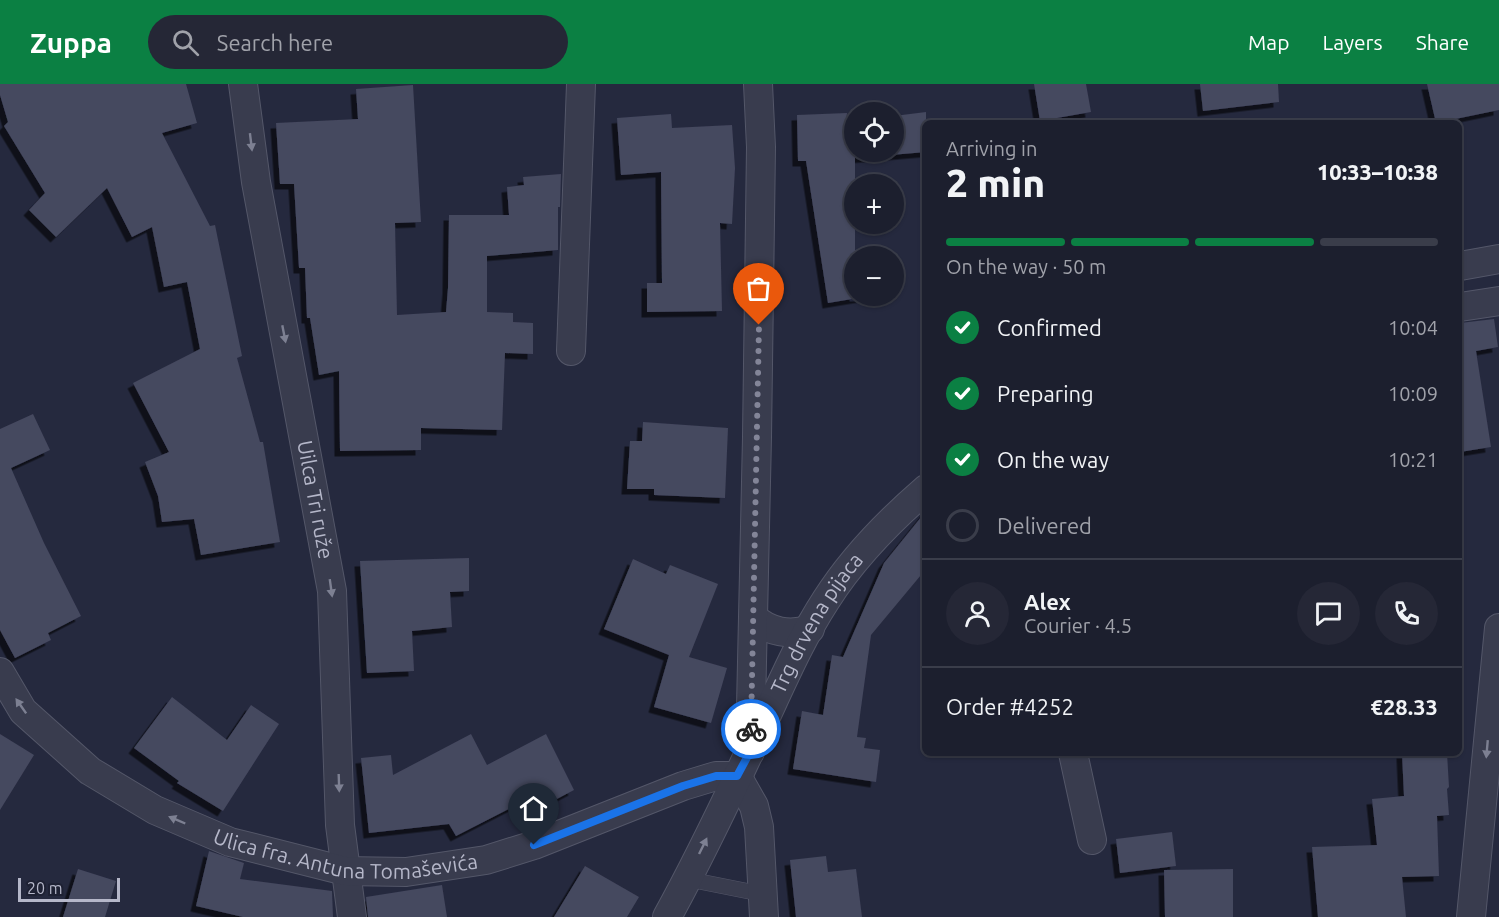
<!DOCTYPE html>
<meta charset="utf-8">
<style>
:root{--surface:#1c1f2e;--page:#252736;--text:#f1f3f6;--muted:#a0a2aa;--line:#3a3d4a;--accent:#0b8043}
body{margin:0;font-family:Ubuntu,sans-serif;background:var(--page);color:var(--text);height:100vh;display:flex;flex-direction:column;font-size:22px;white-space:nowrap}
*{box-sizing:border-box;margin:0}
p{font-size:20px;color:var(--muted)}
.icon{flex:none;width:33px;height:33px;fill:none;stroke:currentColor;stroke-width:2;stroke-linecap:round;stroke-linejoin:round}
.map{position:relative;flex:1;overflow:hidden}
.side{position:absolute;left:922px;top:36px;width:540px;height:636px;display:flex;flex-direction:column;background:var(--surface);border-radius:9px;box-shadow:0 2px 4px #0004,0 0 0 2px var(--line)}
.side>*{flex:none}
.buttons{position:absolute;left:844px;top:18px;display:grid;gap:12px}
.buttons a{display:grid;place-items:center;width:60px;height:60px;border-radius:50%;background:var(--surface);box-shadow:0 2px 4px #0004,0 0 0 2px var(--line);font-size:30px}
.scale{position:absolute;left:18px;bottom:15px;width:102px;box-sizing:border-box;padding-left:6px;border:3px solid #b5b7c9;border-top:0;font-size:16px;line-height:21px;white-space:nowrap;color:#b5b7c9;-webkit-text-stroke:4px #1e2133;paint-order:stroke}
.pin{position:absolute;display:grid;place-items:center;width:51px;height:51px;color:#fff;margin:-62px -26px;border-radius:50% 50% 50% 0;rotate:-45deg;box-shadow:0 0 6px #0007}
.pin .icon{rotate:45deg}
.courier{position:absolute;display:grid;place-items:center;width:60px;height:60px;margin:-30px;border:4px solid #1a73e8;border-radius:50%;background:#fff;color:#222;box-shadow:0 2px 8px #0007}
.overview em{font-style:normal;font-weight:800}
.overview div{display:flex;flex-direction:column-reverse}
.overview{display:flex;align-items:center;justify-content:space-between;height:102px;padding:0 24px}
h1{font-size:39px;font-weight:800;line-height:45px}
.bar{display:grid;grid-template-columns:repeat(4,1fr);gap:9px 6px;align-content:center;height:72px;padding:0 24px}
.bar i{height:8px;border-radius:4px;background:var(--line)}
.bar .active{background:var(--accent)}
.bar p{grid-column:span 4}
.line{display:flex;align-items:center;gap:15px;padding:0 24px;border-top:2px solid var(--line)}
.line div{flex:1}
.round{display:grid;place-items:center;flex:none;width:63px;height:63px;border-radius:32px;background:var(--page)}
ol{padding:0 24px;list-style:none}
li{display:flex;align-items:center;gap:18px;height:66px}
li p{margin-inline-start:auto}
li .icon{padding:6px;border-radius:50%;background:var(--accent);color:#fff;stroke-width:4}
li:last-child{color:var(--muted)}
li i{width:33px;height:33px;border:3px solid var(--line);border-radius:50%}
header{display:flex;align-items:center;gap:36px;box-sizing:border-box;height:84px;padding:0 30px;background:var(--accent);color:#fff}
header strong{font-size:28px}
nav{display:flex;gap:33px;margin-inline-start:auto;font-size:21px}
.search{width:420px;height:54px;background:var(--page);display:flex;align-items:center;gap:15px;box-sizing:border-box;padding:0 21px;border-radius:33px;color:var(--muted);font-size:22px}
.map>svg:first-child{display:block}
.building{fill:#45485f;filter:url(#shadow)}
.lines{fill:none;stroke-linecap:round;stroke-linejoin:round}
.service-casing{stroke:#545769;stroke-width:16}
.minor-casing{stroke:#545769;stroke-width:30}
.service{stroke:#393c4e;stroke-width:15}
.minor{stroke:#393c4e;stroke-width:28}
.oneway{fill:#7d8092}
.done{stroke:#838598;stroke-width:6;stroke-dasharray:0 10.8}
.route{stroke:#1a73e8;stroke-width:8}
.labels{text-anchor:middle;stroke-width:5;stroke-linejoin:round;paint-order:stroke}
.street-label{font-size:21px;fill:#b5b7c9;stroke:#1e2133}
</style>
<header>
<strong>Zuppa</strong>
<div class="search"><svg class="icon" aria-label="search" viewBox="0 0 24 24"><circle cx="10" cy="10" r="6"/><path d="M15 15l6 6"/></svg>Search here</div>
<nav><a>Map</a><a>Layers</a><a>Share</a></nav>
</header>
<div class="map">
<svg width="1499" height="833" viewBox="0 0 1499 833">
<defs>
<filter id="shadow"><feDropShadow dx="-5.5" dy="5.5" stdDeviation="0" flood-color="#0009"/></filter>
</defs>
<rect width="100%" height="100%" fill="#25293e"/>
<!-- building -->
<path class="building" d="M0,0H186L197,39L162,49L210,142L215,141L242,272L237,274L260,358H263L280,458L201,471L194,435L162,438L158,412L145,378L169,368L133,299L200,265L187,198L164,203L152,143L132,153L107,104L56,153L29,126L45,109L4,42L8,38L0,11Z
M1034,0H1086L1091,28L1040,37Z
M1200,0H1278L1279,18L1203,27Z
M1427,0H1499V26L1436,39Z
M413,1L421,138L395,139L397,231L446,228L448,204L449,131H509L507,103L524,101L523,93L561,90L560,123H558V166L487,172V228L513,229V238L533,239V270L505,269L502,346L421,344V366L340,367L339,287L319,291L310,234H307L305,184H299L294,100H280L276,39L358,35L356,5Z
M926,28V68L855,74V166L881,161L884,172H855V212H870L828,219L806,77H798L797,31L847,29L846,37L855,36V68H894V32Z
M671,30L672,44L732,41L735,84L732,140L720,139L722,227L647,228V199H662L661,88L621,91L617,34Z
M1494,235L1498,263L1476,267L1491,363L1460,368V239Z
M33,330L50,366L11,384L44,459L81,532L48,549L51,556L15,574L0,546V345Z
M643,338L728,344L725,414L654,411V405H627L630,357H642Z
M926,427V485L871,551L857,653L866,654L864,664L880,666L876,698L793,685L802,627L823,631L832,571L843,573L884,479Z
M469,474V507L450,508L452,543L412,547L414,587L367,589L360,477Z
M633,475L666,490L670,481L718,500L689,573L727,584L711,639L654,623L669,571L604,545Z
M172,613L227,656L251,621L279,640L223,727L177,699L179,697L134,664Z
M0,650L34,671L0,726Z
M471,650L487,681L546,650L574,706L532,728L526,716L456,752L449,740L369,749L361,674L391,671L393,691Z
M1402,669H1447L1449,703L1447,705L1449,731L1437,732L1439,792L1402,793L1406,833H1318L1312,763L1377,761L1372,715L1404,712Z
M1172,748L1176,782L1120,789L1116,755Z
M209,767L244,779L240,795L332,807L333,833H243L196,822Z
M826,772L828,788L856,785L862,833H796L790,776Z
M585,782L639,813L627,833H554Z
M78,785L116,797L105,833H63Z
M1233,785V833H1165L1164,786Z
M442,801L447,833H368L366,813Z"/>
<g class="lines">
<defs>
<path id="service" d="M687,795L762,810"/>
<g id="minor">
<path id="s1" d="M243,0L256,98L332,507L340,741L352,833"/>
<path d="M1460,182L1499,175"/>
<path d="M1460,223L1499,217"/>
<path d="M571,267L581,0"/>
<path d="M754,534C769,548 790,552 810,545"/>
<path id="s2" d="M0,588L23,627L90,687L155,726L230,758L345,787L406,788L486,776L534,761L683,702L716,692H737"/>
<path d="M750,668L757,353L761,63L758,0"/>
<path d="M1073,669L1092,756"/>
<path d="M737,692L754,722L759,743L764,833"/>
<path id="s3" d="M667,833C699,775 728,714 756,654C778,608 798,559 826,516C852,475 889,437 926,405"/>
<path d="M1471,833L1499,544"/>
</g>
</defs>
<!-- service casing -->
<use href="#service" class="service-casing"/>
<!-- minor casing -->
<use href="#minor" class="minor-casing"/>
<!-- service -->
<use href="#service" class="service"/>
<!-- minor -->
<use href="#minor" class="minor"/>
</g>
<!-- one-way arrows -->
<defs><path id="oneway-solid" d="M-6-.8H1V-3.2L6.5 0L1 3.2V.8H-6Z" transform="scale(1.5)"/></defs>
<g class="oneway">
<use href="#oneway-solid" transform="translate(251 58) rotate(83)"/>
<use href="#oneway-solid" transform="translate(284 250) rotate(79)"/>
<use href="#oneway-solid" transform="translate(331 504) rotate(82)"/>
<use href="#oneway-solid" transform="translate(21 622) rotate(-125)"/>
<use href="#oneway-solid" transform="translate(1487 665) rotate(95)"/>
<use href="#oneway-solid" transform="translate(339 699) rotate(88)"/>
<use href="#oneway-solid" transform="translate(177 736) rotate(-157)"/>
<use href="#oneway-solid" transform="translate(703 762) rotate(-64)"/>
</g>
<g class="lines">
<!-- done -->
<path class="done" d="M751,645L759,241"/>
<!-- route -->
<path class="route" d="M534,761L683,702L716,692H737L750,668L751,645"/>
</g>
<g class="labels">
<!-- street labels -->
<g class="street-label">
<text dy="7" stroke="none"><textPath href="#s1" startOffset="422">Uilca Tri ruže</textPath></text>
<text dy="7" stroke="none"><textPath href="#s3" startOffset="330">Trg drvena pijaca</textPath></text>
<text dy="7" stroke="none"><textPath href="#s2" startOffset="410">Ulica fra. Antuna Tomaševića</textPath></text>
</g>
</g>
</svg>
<div class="buttons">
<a><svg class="icon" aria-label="locate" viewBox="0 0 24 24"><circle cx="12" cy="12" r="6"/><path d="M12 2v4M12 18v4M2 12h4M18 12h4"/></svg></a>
<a>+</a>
<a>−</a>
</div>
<div class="scale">20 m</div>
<div class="pin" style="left:759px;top:241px;background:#ea580c"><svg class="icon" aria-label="bag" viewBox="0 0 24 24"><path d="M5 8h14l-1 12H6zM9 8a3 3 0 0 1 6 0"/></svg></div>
<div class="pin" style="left:534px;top:761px;background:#1f2937"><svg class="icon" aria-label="home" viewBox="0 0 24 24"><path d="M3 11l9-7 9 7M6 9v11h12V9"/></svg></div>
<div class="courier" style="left:751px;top:645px"><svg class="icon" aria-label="bike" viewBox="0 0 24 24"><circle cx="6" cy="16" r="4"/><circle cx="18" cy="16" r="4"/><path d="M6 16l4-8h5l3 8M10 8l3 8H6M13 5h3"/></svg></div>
<section class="side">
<div class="overview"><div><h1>2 min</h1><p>Arriving in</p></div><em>10:33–10:38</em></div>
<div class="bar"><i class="active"></i><i class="active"></i><i class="active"></i><i></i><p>On the way · 50 m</p></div>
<ol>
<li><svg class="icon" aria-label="check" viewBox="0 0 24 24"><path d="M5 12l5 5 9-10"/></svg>Confirmed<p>10:04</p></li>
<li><svg class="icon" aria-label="check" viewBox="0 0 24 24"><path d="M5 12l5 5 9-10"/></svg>Preparing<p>10:09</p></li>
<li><svg class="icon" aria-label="check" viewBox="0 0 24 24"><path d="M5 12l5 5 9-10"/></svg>On the way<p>10:21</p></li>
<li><i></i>Delivered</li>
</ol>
<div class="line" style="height:108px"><a class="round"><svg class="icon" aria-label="person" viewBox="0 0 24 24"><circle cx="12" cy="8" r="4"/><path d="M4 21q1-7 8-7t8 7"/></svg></a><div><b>Alex</b><p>Courier · 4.5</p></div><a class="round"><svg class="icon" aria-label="chat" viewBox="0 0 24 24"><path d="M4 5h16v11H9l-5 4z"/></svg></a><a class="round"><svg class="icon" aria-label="phone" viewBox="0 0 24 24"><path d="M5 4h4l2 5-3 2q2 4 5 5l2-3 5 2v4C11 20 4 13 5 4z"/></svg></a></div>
<div class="line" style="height:78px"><div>Order #4252</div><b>€28.33</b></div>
</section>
</div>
